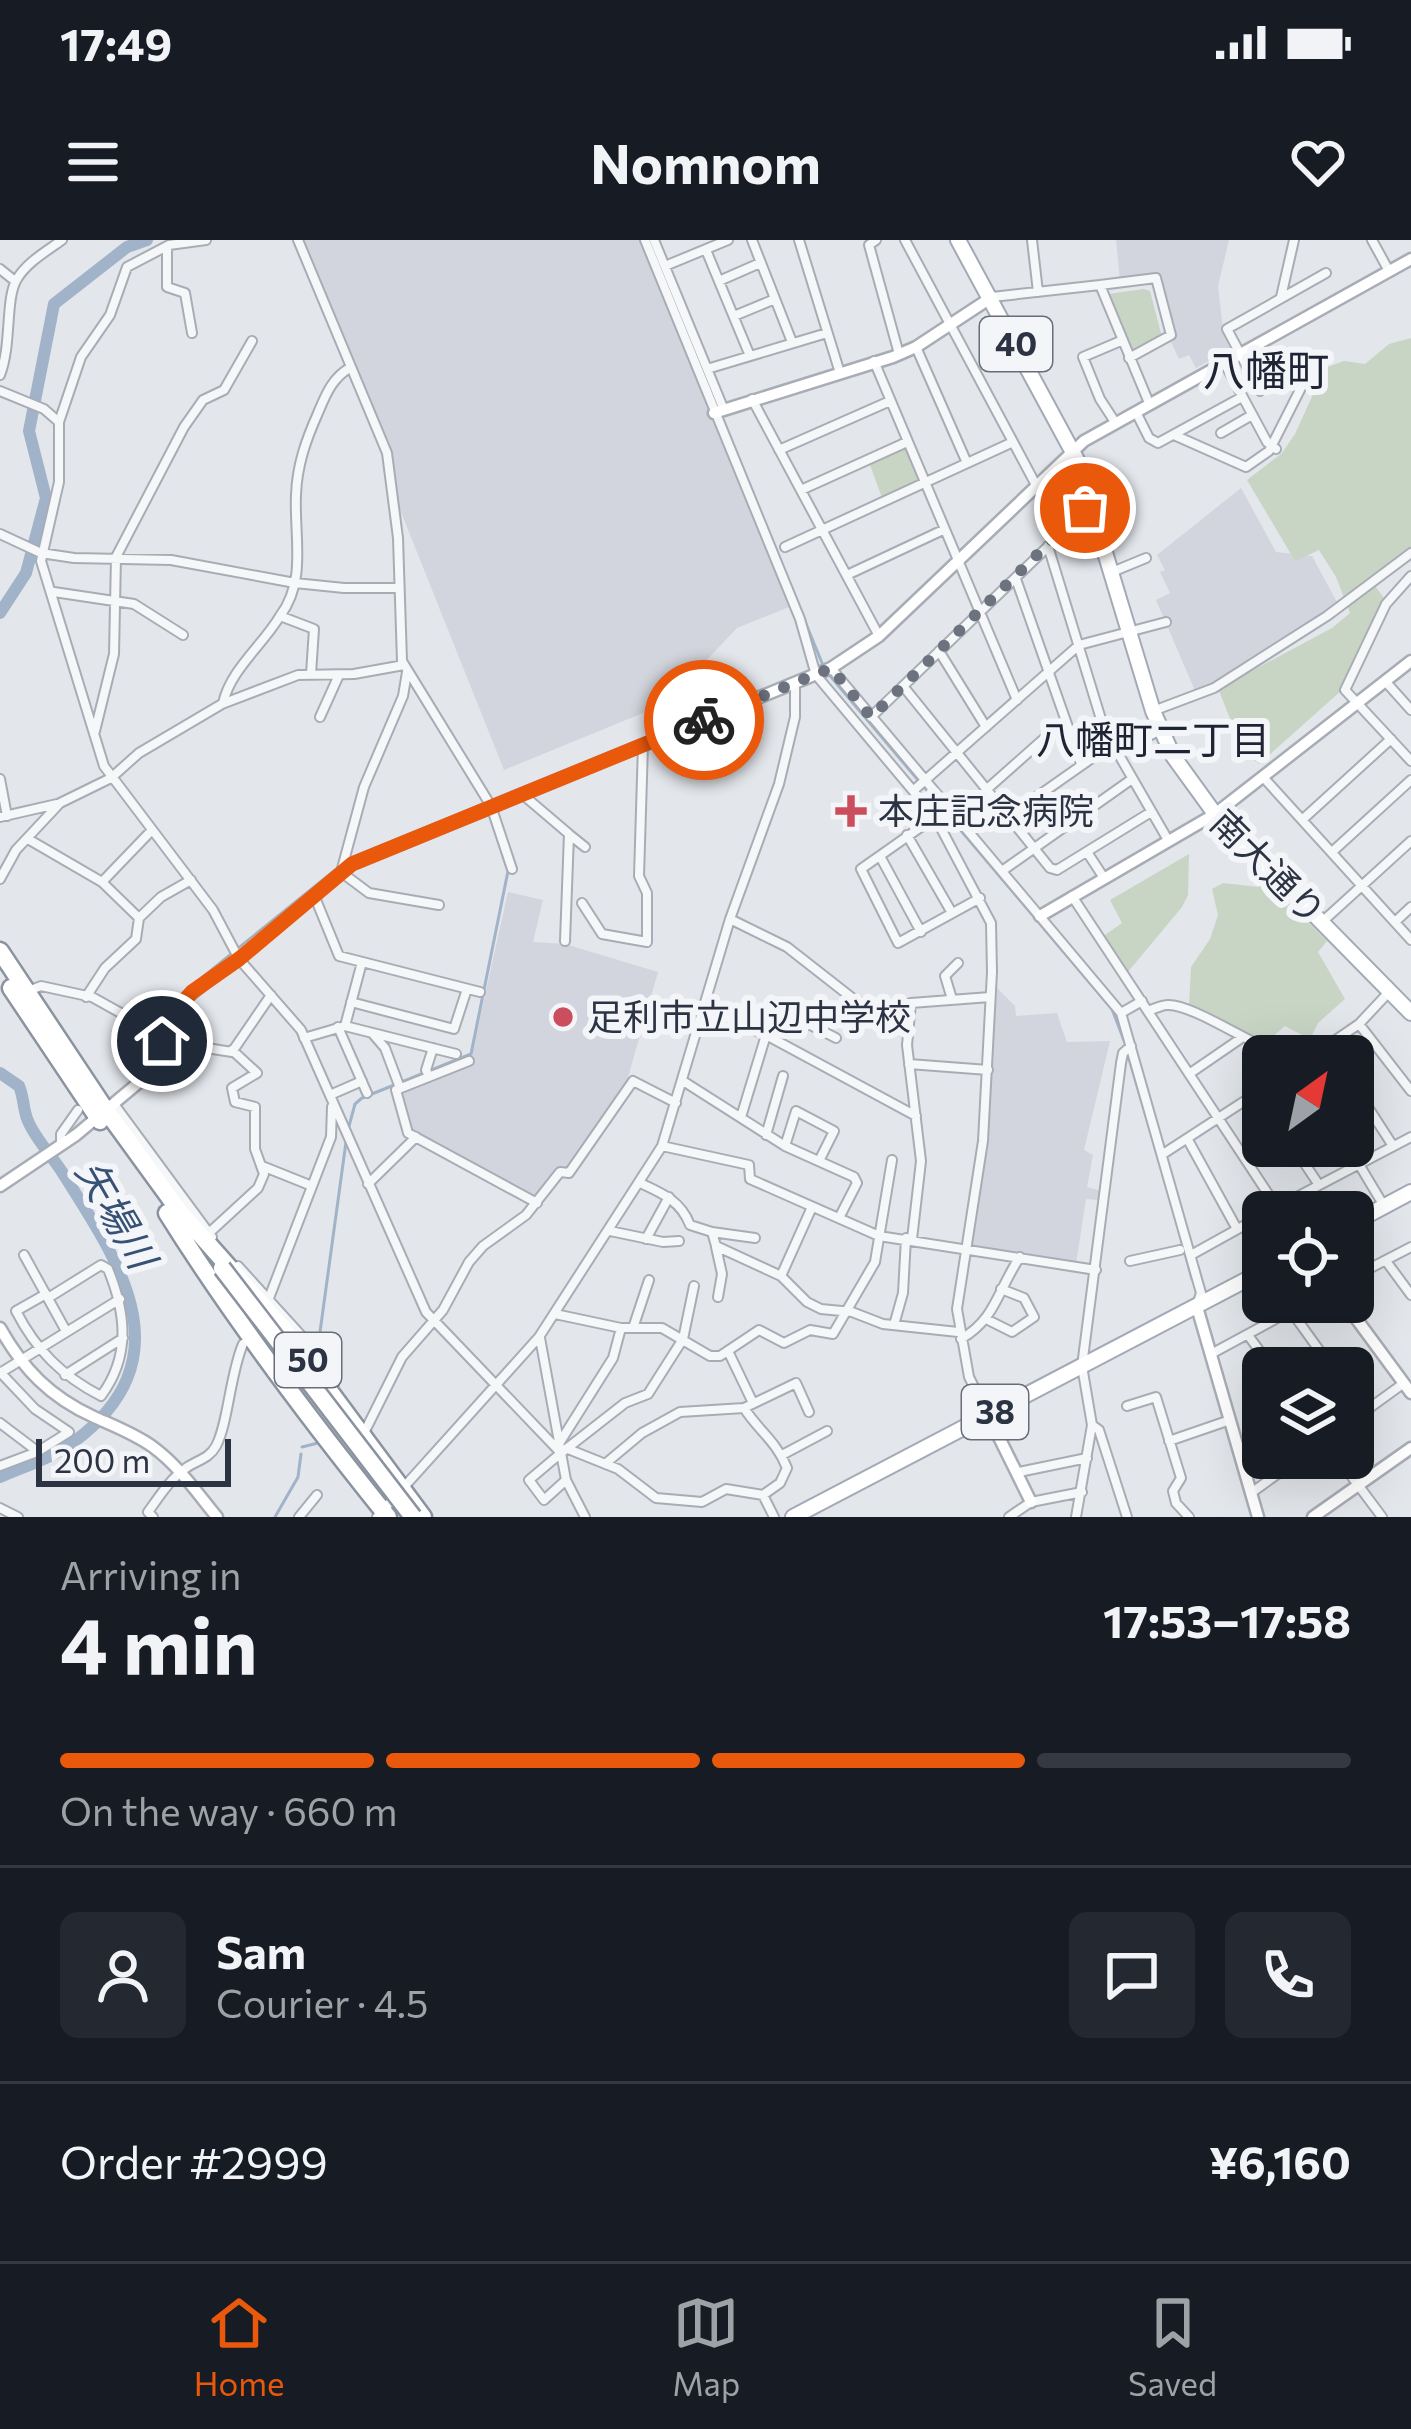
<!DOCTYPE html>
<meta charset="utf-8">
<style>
:root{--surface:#171b24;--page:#242831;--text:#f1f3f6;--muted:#9ea1a6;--line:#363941;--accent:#ea580c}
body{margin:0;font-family:Commissioner,"Noto Sans JP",sans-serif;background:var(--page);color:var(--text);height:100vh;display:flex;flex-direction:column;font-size:45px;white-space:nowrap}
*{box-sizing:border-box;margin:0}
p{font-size:39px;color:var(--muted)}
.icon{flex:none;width:66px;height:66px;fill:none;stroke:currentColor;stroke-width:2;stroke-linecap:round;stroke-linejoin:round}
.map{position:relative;height:1277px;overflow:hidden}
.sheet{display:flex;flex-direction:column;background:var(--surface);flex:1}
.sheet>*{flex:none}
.needle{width:78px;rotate:33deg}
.controls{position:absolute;left:1242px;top:795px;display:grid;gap:24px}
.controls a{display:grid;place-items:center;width:132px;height:132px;border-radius:18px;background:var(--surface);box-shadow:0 12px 48px #0002;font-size:60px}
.scale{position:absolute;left:36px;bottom:30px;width:195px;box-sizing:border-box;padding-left:12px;border:6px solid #2c3343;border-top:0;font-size:33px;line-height:42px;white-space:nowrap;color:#2c3343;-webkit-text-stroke:9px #f3f5f8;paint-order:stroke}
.pin{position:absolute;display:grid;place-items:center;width:102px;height:102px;color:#fff;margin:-51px;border:6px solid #fff;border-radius:50%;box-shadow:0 3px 12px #0007}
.courier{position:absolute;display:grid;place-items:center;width:120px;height:120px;margin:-60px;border:9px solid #ea580c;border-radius:50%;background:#fff;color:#222;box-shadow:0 3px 15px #0007}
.overview em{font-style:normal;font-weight:700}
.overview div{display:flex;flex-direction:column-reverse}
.overview{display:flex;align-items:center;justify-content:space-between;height:204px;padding:0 60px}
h1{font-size:78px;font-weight:700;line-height:90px}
.bar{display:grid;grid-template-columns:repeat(4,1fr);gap:18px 12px;align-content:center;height:144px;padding:0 60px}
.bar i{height:15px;border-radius:9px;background:var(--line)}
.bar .on{background:var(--accent)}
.bar p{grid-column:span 4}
.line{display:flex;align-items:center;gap:30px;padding:0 60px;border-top:3px solid var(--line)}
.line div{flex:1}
.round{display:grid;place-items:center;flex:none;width:126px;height:126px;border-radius:18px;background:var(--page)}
.status{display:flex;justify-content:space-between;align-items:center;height:84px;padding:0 60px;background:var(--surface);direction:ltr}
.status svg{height:33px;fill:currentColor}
header{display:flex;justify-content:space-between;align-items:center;height:156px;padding:0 60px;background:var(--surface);font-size:54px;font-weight:700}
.dock{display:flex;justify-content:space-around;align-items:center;height:168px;border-top:3px solid var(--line);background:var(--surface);font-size:33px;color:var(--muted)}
.dock a{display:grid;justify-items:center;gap:6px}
.dock .on{color:var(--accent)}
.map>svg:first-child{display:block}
.built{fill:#d2d5dd}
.green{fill:#c8d5c5}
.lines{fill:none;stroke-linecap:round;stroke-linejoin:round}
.stream{stroke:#a0b3c9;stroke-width:3}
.river{stroke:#a0b3c9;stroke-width:12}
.street-casing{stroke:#a8adb5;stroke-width:12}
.secondary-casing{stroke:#a8adb5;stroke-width:15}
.primary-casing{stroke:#a3aab6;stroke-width:18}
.highway-casing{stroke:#8b93a1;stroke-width:21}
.street{stroke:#f6f7f9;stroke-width:8}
.secondary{stroke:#fff;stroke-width:10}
.primary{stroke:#fff;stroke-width:14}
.highway{stroke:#fff;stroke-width:16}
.highway-bridge-casing{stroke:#8b93a1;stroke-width:21;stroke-linecap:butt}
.highway-bridge{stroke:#fff;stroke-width:16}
.done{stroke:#6c727e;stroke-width:12;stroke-dasharray:0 21.6}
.route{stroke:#ea580c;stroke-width:15}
.poi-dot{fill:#ca4e5d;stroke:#f3f5f8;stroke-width:4.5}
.labels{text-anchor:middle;stroke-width:12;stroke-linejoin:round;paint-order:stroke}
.shield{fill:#f3f5f8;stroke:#686d79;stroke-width:3}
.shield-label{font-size:33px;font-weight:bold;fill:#2c3343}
.poi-label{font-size:36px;fill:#2c3343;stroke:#f3f5f8;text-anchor:start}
.street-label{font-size:36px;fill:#2c3343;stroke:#f3f5f8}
.neighbourhood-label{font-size:39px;fill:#1e2434;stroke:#f3f5f8}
.water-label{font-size:39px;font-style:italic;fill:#375176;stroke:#f3f5f8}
.quarter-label{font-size:42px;fill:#1e2434;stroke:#f3f5f8}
</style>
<div class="status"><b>17:49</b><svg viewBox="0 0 49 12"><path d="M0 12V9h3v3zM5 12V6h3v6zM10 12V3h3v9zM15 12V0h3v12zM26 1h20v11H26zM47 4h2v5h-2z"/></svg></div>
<header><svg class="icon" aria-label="menu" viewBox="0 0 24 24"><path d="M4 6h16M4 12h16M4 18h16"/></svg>Nomnom<svg class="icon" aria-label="heart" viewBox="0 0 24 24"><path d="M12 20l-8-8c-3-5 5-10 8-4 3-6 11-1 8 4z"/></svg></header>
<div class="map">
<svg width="1411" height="1277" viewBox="0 0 1411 1277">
<rect width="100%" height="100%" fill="#e3e6eb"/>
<!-- built -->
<path class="built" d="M298,0H645L794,365L737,388L665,464L504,530L391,247L387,213Z
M1116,0H1229L1218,46L1223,89L1231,109L1196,128L1189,115L1179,119L1171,102L1175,98L1159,35L1120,40Z
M1241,248L1276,312L1312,316L1338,364L1196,453L1156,360L1170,353L1160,332L1165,330L1157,315Z
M508,652L543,660L533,702L565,704L658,732L625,848L569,931L559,930L535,957L411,891L400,850L470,822Z
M996,747L1015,766L1016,776L1057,773L1067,802L1110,801L1084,910L1093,915L1087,947L1101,951L1099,960L1086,959L1076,1024L972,1005L986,899Z"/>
<!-- green -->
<path class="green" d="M1144,49L1150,51L1162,97L1136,112L1132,111L1108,54Z
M1411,98V310L1370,339L1384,358L1342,450L1259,524C1238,508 1229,473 1218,449L1332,388L1350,373L1336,337L1319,310L1295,321L1247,240L1282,213L1295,194L1325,128L1344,121L1365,124L1389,104Z
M905,206L921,241L882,258L869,222Z
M1189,614L1188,655L1182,667L1127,733L1102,697L1122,683L1110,660Z
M1264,638L1327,701L1318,712L1345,759L1318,783L1312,795L1304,796L1285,786L1265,803L1189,766L1191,727L1210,699L1218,675L1212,649L1223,643L1259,647Z"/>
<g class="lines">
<!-- stream -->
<path class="stream" d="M650,0L694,110
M802,374L822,423
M831,437L918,540
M872,496L912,543
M925,548L1112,769L1125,803
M1128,815L1166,944
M349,886L355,864L362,858L471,814L508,631L492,581
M1174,971L1192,1039
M317,1114L346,902
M302,1207L322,1202
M275,1277L298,1237L301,1214"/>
<!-- river -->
<path class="river" d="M0,373L26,333L46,258L29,191L54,64L127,7L147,0
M0,833L19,846C24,857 23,870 28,881C36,900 53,917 64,935C121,1025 185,1118 75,1201C52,1218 25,1226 0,1237"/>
<defs>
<path id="street" d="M298,0L387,213L398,298L402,421L491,566L512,629
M645,0L800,379L816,435L935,577L991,683L992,732L983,901L957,1069L969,1137L988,1175
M654,0L724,170
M752,0L792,102
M799,0L840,133
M876,0L869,5L899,114
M905,0L1036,245
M1032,0L1038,52
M1372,0L1389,31
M167,6V47L185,53L192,93
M706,10L750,116
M665,26L728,0
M0,29L15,41
M719,41L760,23
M1100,45L1156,38L1171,95L1129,118
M992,57L1100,45L1149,163
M1281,57L1294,0
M734,76L775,59
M916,107L967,223
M874,121L1017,460
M1224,122L1267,202L1276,209
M707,129L827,93
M0,135C12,105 5,58 17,39C27,22 47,11 62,0
M0,151L44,169L59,182V242L41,321L104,526L213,670L239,719L301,790L426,1072L561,1213L625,1163L648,1154L683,1099L694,1046
M1260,151L1227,89L1326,33
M752,159L879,396
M1136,172L1149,198L1158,203L1242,157
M59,182L81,117L110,75L127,27L169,5L206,0
M1115,182L1100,159L1083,117L1123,100
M1221,193L1252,175
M1174,195L1246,227L1269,211L1310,130
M779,210L890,161
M801,250L907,202
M0,294L41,313L74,318L171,320L295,343L344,348H398
M1048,306L1104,489L1168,600
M785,307L1013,202
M1112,332L1146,318
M847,335L943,290
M1411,336L1386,364L1345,450L1411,521
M1016,339L1081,524
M54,352L134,364L183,395
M280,376C307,340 294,297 296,255C297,225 306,200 318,173C326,154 332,138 351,127
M939,411L986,487
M831,428L1121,773L1201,1053L1197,1065
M407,432L403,456L364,547L341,632L369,653L439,665
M1385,441L1411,470
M903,446L1050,628L1057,630L1151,572
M223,463C231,429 262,406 280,376L314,389L311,434
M1153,471L1214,448L1327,376L1411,313
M320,477L339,435
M871,477L1090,266
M95,491L114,414L116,317L184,187L203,160L224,150L252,101
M1116,512L1161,490
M1263,537L1411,700
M0,539L7,576
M914,550L1079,405L1166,382
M986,550L1065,480
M522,554L569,594L565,701
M0,577L57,564
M935,577L861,629L898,703L980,658
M1008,577L1112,504
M1302,580L1391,499
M570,595L585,607
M907,595L952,673
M28,599L102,642L139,678
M1087,612L1104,638
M1332,612L1411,540
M881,618L921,692
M1002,631L1132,539
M0,639L16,610L60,563L111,538L139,513L222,464L298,435L354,434L404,425
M102,642L152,590
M314,655L339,716L480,752
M1072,656L1280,972
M582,663L602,694L647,702V653L639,636L643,505
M730,679L787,707L856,761L909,780
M1322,682L1411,601
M1395,682L1411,667
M28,751L41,746L92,757L164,797
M86,757L105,728L136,699L139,678L161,657L191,640
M952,759L945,736L958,723
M351,762L454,789L467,749
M702,767L766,795L916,876
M1148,771C1153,769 1163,765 1167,765C1192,763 1255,808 1286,816
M1121,773L1142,761
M1359,784L1411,851
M345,786L362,722
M338,787L367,853
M373,794L385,808L400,848
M304,798L345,786L456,814
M162,801L232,812L271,755
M1328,805L1335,816
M1312,816L1359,784L1389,752
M469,821L396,850L408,893L537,963
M909,824L988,830
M1189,834L1240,799
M429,837L426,830L433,808
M683,841L785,906L854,937L857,943L839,978
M1353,844L1393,906
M330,855L362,841
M114,864L212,997
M741,877L766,795L779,769L836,798
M766,895L783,836
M1188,900L1237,989
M61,905V894L78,870
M662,906L749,925L750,939L879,996L1096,1030
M785,906L796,871L834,891L819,921
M1293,906L1319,945
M1348,906L1384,966
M1163,914L1263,849
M262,926L312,946
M640,943C662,953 681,961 690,985L712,992L716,1006L781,1036L807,1062L821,1069L852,1072L883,1084L958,1092
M368,944L416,897
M1268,972L1411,897
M610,991L663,1002L679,1001
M712,992L755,998
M209,993L258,948L264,934L255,909V867L235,862L232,848L257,833L232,810
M646,999L669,957
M912,999L921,921L907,805L911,763L990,757
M716,1007L722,1034L718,1057
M24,1015L66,1091
M1191,1015L1263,975
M1130,1021L1180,1010
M1386,1021L1411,1055
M238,1026L308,1103L334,1144
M781,1036L812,967
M1353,1037L1411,1007
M46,1054L16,1071C36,1110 62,1136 101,1156C131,1116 126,1073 108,1029L101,1025L48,1058
M269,1058L331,897L332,867
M1291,1071L1332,1128
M555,1074L621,1088H662L710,1116H720L759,1090L784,1103L810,1090L833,1094L875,1022L892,920
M988,1080L1012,1092L1034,1077L1024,1058L1001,1049
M894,1085L903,1053L906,998
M633,1088L649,1040
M1248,1095L1272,1128
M540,1098L566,1240L585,1277
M961,1099C996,1079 998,1049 1020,1017
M728,1111L753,1163
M1211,1114L1307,1062
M0,1132L35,1169L69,1192L37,1212L0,1226
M0,1133L120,1059
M65,1135L123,1098
M1353,1157L1364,1172
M1127,1166L1156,1157L1181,1238L1173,1251L1176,1263L1189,1277
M1353,1180L1404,1143
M0,1183L37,1211
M1092,1185L1099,1190L1127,1277
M364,1193L402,1117L443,1070L469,1022L483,1006L526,975L560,932L569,933L633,841L676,863
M1169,1201L1230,1180
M560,1202L613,1118L621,1088
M568,1209L618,1229L656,1258L702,1262L726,1249L763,1255L780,1243L787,1228C777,1202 758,1190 744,1168
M561,1213L529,1240L544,1260L566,1240
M782,1215L827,1191
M1338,1218L1382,1277
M605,1224L642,1193L680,1172L744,1168L796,1143L809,1172
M1019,1232L1087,1218
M1251,1253L1300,1218
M763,1255L774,1277
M0,1268L18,1277
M153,1277L148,1272C159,1257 170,1239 186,1228C197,1220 209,1219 216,1206C228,1184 230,1134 243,1104
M299,1277L317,1255
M377,1277L539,1097L662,906L730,679L779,544L795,477V444
M1009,1277L1031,1262L1082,1252
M1076,1277L1092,1185L1082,1126L1121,823L1123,813L1131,806"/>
<path id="secondary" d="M714,173L893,117L916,107L992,57
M1040,676L1215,574L1411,421
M0,946L76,895L143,839L185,759L352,624L831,428L879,396L1084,201L1411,19
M1344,1062L1411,1153
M1197,1067L1258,1277
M0,1088C23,1129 50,1157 94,1177C114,1186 135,1194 153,1207C179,1226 197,1253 217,1277
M988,1175L1031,1262
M1313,1277L1411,1208"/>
<path id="primary" d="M958,0L1077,220L1153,471L1173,516L1215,574L1411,773
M1353,983L1411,952
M793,1277L1263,1031"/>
<path id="highway" d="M0,711L105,869L185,979
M11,748L100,881
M180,972L282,1087L423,1277
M167,973C234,1080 310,1180 388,1277"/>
</defs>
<!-- street casing -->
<use href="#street" class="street-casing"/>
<!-- secondary casing -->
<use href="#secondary" class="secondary-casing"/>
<!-- primary casing -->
<use href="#primary" class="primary-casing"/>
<!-- highway casing -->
<use href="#highway" class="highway-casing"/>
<!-- street -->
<use href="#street" class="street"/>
<!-- secondary -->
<use href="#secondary" class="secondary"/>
<!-- primary -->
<use href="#primary" class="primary"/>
<!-- highway -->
<use href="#highway" class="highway"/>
<defs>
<path id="highway-bridge" d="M222,1028L413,1277"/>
</defs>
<!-- highway-bridge casing -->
<use href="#highway-bridge" class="highway-bridge-casing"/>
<!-- highway-bridge -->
<use href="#highway-bridge" class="highway-bridge"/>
</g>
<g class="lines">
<!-- done -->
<path class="done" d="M704,480L831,428L871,477L1085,268"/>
<!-- route -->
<path class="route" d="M162,801L179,767L192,752L239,719L352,624L704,480"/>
</g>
<!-- markers -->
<g class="poi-dot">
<path d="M845 553h12v12h12v12h-12v12h-12v-12h-12v-12h12z"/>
<circle cx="563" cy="777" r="12"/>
</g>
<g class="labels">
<!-- shield labels -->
<g class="shield">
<rect x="980" y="77" width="72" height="54" rx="9"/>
<rect x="275" y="1093" width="66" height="54" rx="9"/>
<rect x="962" y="1145" width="66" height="54" rx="9"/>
</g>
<g class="shield-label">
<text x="1016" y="116">40</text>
<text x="308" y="1132">50</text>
<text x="995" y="1184">38</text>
</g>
<!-- poi labels -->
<g class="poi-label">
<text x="878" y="584">本庄記念病院</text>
<text x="587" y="790">足利市立山辺中学校</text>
</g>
<!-- street labels -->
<g class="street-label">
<text transform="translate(1268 627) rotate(45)" y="13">南大通り</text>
</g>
<!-- neighbourhood labels -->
<g class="neighbourhood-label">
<text x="1153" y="514">八幡町二丁目</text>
</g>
<!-- water labels -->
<g class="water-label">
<text transform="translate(116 974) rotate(60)" y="14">矢場川</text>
</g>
<!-- quarter labels -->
<g class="quarter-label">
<text x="1266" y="146">八幡町</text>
</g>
</g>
</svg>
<div class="controls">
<a><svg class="needle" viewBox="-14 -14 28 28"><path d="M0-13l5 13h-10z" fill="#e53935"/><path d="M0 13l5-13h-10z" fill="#9ea1a6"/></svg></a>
<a><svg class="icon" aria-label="locate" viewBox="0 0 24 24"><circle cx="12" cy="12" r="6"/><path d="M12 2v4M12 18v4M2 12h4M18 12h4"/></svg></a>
<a><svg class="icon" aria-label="layers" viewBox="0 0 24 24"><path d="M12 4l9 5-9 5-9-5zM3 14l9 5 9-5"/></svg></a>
</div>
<div class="scale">200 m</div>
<div class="pin" style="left:1085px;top:268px;background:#ea580c"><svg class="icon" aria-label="bag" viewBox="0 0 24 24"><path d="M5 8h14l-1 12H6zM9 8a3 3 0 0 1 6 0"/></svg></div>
<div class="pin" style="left:162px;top:801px;background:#1f2937"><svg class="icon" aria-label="home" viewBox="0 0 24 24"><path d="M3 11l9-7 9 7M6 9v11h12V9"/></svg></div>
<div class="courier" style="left:704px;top:480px"><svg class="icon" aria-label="bike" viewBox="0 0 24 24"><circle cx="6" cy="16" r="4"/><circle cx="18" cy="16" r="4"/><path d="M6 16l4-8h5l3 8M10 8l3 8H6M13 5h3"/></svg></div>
</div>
<section class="sheet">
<div class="overview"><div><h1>4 min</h1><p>Arriving in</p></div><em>17:53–17:58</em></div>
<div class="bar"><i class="on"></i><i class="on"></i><i class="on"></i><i></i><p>On the way · 660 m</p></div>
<div class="line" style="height:216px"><a class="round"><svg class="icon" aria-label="person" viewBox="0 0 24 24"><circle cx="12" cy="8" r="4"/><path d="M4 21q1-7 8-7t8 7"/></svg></a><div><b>Sam</b><p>Courier · 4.5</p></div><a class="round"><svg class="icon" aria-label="chat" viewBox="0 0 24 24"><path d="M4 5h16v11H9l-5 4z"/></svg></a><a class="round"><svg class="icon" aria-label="phone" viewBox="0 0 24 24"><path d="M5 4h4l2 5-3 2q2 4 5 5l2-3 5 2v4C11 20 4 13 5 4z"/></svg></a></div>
<div class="line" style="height:156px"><div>Order #2999</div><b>¥6,160</b></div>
</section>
<nav class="dock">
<a class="on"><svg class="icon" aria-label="home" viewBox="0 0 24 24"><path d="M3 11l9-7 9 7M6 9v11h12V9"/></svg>Home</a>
<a><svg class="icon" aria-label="map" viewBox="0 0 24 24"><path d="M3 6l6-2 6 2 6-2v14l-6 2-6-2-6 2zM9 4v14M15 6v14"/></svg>Map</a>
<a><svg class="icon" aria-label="saved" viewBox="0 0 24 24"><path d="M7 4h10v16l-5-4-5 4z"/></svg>Saved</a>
</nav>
